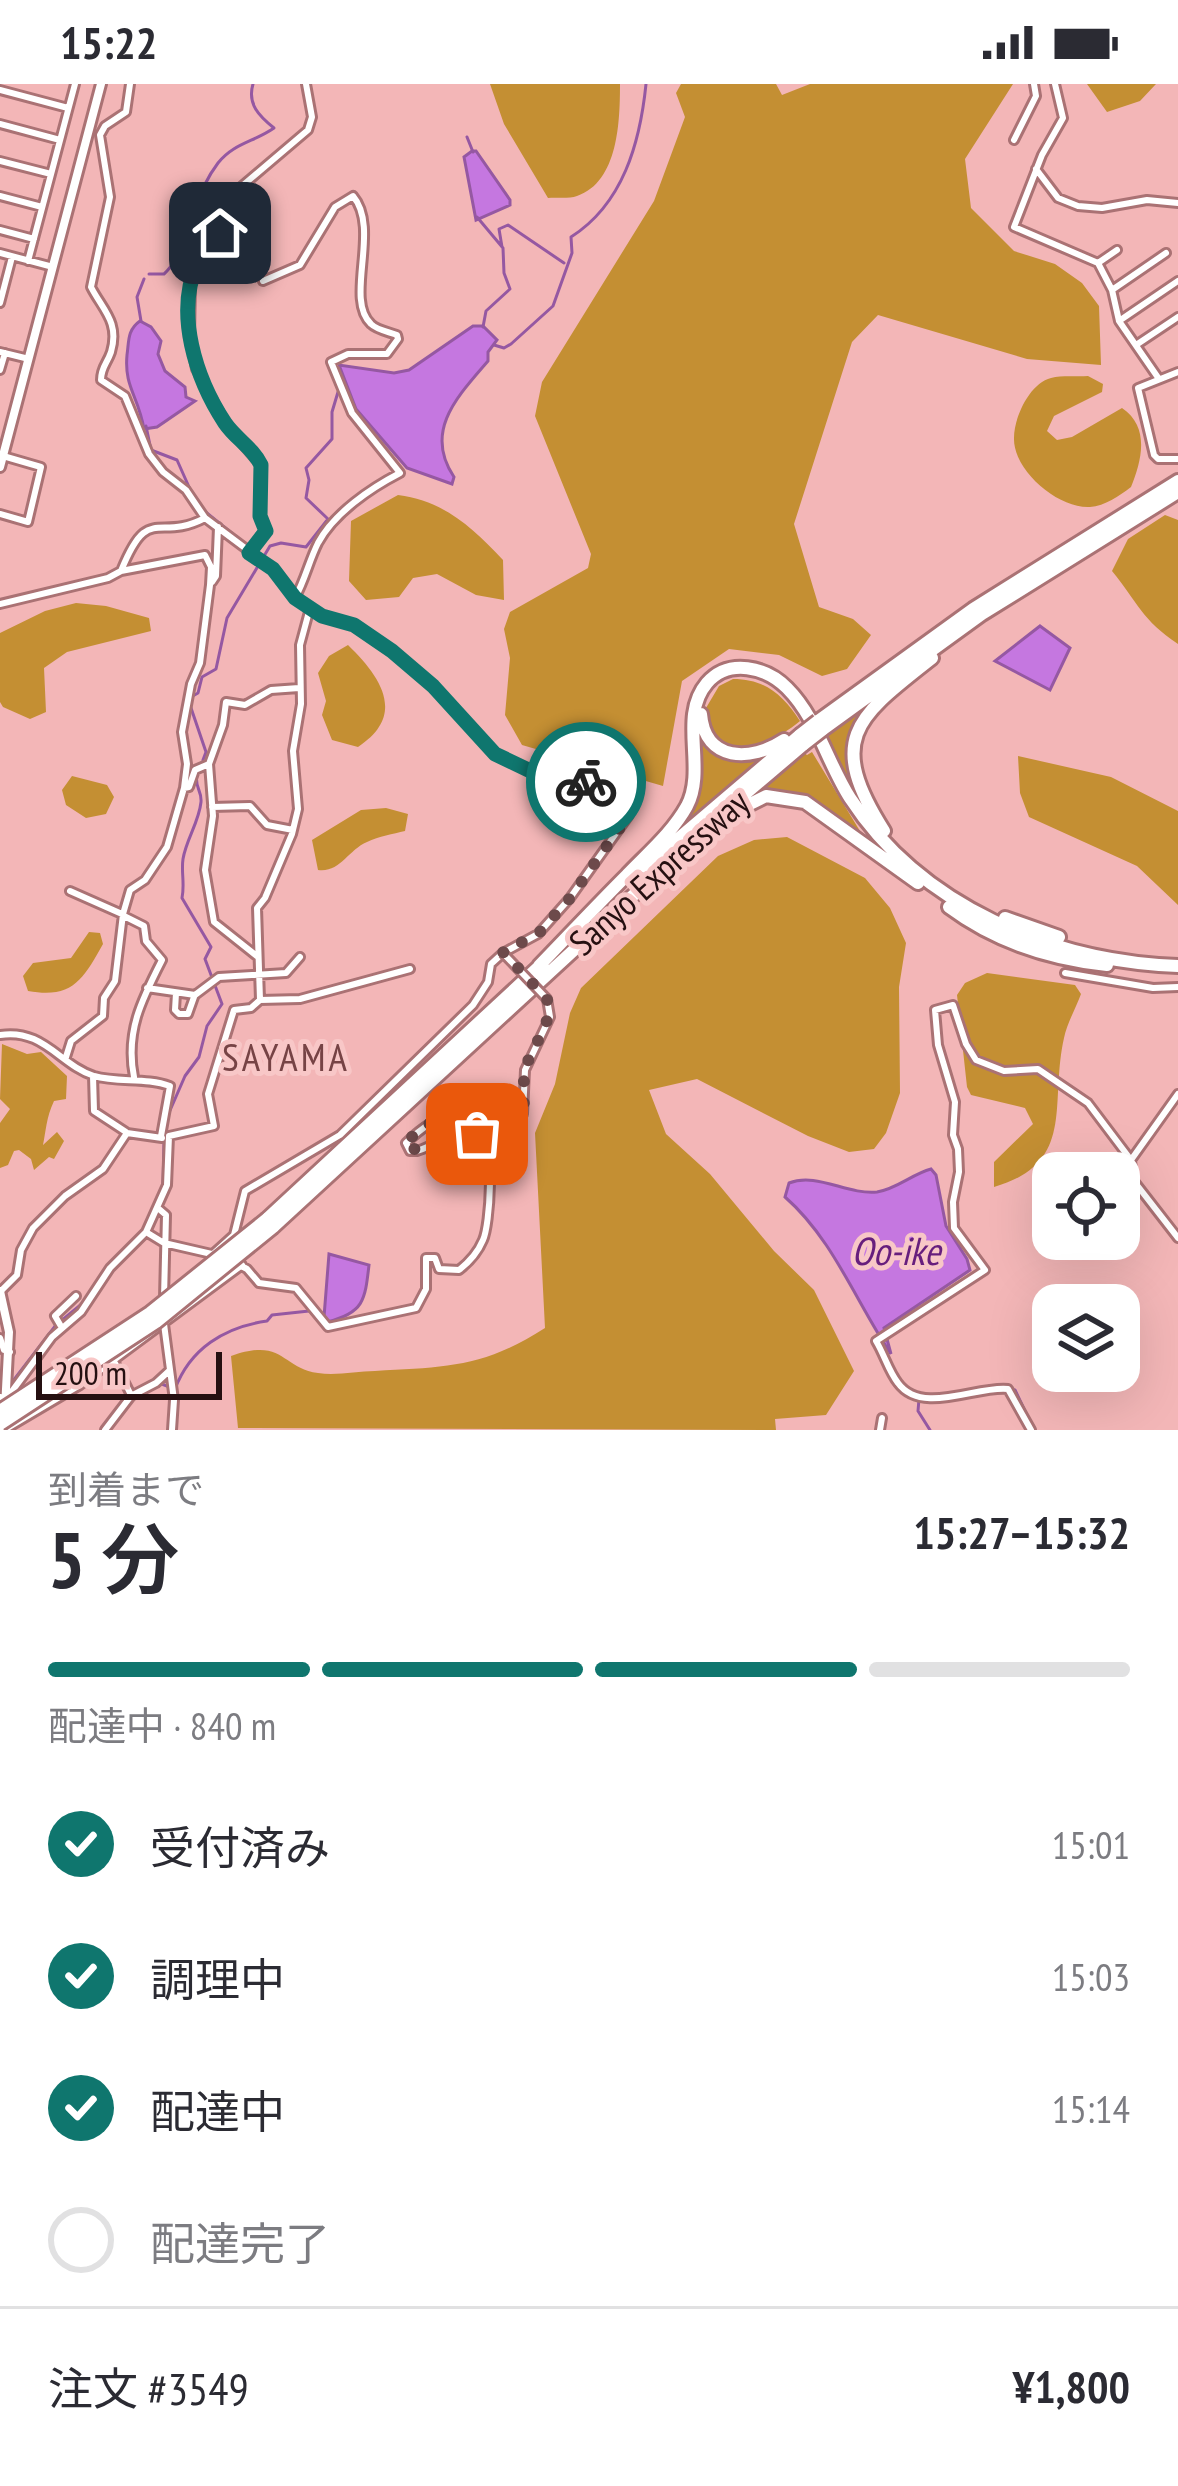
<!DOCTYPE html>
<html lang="ja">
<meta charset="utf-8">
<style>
:root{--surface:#fff;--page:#f7f7f7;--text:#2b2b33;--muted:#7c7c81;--line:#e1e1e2;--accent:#0f766e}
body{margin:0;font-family:"PT Sans Narrow","Noto Sans JP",sans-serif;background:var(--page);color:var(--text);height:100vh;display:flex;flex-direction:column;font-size:45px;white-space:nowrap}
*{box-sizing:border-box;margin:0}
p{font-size:39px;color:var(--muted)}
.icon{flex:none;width:66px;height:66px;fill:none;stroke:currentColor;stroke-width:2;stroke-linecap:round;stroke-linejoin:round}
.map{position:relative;height:1346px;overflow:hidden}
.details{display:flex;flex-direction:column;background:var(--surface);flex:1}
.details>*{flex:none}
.fabs{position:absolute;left:1032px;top:1068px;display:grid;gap:24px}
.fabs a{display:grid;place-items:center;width:108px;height:108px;border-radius:24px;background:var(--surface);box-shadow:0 12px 48px #0002;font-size:60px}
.scale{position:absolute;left:36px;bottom:30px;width:186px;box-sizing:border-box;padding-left:12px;border:6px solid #251011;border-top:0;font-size:33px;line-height:42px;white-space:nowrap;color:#251011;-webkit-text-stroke:9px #f8c7c7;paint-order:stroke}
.pin{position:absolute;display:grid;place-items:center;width:102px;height:102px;color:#fff;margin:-51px;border-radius:24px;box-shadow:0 6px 18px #0006}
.courier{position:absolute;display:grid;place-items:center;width:120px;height:120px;margin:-60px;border:9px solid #0f766e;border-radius:50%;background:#fff;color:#222;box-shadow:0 3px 15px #0007}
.summary em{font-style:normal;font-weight:600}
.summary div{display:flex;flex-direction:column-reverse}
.summary{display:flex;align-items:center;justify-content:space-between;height:204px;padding:0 48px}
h1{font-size:78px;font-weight:600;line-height:90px}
.bar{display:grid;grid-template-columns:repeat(4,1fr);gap:18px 12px;align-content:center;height:144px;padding:0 48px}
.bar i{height:15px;border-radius:9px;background:var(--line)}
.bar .selected{background:var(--accent)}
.bar p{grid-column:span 4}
.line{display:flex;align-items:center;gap:30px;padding:0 48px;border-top:3px solid var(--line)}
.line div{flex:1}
ol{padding:0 48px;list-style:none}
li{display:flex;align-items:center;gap:36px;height:132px}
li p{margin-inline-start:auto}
li .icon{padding:12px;border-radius:50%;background:var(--accent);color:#fff;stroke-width:4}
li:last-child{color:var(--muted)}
li i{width:66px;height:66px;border:6px solid var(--line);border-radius:50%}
.status{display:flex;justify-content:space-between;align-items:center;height:84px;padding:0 60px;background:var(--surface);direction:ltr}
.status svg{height:33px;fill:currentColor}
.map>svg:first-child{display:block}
.green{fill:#c48f33}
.water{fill:#c577e0;stroke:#9558a2;stroke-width:3}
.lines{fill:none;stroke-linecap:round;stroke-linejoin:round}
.stream{stroke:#9558a2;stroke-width:3}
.minor-casing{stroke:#aa7274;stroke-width:12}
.secondary-casing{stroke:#aa7274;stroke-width:14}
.motorway-casing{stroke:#aa7274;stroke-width:18}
.minor{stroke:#fff;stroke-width:6}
.secondary{stroke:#fff;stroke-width:8}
.motorway{stroke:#fff;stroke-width:12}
.minor-bridge-casing{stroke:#aa7274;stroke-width:12;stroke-linecap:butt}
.motorway-bridge-casing{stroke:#aa7274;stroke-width:18;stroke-linecap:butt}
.minor-bridge{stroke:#fff;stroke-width:6}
.motorway-bridge{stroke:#fff;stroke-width:12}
.done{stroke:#6d4a4b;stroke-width:12;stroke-dasharray:0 21.6}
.route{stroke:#0f766e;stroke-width:15}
.labels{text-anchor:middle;stroke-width:10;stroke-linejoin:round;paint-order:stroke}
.street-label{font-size:36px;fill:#251011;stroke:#f8c7c7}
.neighbourhood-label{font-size:39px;letter-spacing:3px;fill:#764345;stroke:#f8c7c7}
.water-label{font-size:39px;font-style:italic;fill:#671e7d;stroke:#f8c7c7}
</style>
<div class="status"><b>15:22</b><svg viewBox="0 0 49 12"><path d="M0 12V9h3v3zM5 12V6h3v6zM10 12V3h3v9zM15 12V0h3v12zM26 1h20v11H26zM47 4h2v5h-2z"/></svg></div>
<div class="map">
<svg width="1178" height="1346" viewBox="0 0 1178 1346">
<rect width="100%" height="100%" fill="#f3b6b7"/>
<!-- green -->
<path class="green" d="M490,0H620C620,35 619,98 577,112C569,115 556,113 548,114L504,40Z
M681,0H776L782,11L810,0H1013L965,75L971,124L1014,167L1055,180L1082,199L1099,222L1101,281L1027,275L878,231L852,258L794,440L819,523L853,535L871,551L847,585L822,592L779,571L729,565L682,597L663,702L522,661L505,631L510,574L504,545L510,528L588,484L591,470L535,332L542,298L654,117L685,33L676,9Z
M1087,0H1156L1140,17L1107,28Z
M1088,292L1103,300L1102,308L1054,332L1047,347L1057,356L1072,353L1122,324C1150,343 1142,376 1131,403C1119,412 1105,422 1090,423C1059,425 1013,387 1014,354C1014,333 1030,299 1051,294C1062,291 1077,293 1088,292Z
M398,411C444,417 472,443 503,476L504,516L476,511L437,490L413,494L399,513L366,516L349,497L351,437Z
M1165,431L1178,436V560C1142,536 1138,519 1112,487L1128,455Z
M76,519L106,522L149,534L151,547L67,568L44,584L46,628L30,635L3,623L0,618V549L45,527Z
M348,561C381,593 407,631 358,663L332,656L322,631L326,617L318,589L329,572Z
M733,595C765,595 783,611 800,637C769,663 706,690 706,624L719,602Z
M866,619L869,623L851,654L869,729L852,710L826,657V652Z
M701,646L706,657L762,675L682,741L689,726L697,647Z
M803,668L807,671L812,668L863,752C818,724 803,702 748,715Z
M1018,672L1111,693L1178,727V821L1137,782L1029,733L1020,709Z
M72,692L107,701L114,713L106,730L86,734L66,721L62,706Z
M386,724L408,730L405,747C393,750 379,752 367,758C348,766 340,789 318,786L312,756L361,726Z
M787,753L865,794L890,824L906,859L899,903L900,1009L886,1049L874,1065L849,1068L808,1052L697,995L649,1006L666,1050L710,1090L774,1167L814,1206L854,1287L826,1331L775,1335L776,1346L238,1344L231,1272C284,1253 281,1284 318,1289C336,1292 357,1287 375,1287C446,1283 483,1284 545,1244L535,1049L555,1000L570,929L581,904L718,772L754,756Z
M89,848L100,849L103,860C83,896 72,915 28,907L23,892L33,879L71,874Z
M987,889L1075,901L1081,910C1076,924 1067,939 1064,954C1049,1020 1077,1079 994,1103V1078L1033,1040L1025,1024L971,1011L967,1003L957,911L965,899Z
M2,960L27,970L41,968L67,992L66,1015L54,1017C46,1034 46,1047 43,1061L57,1048L64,1057L54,1075L49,1073L34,1086L31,1075L19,1066L14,1067L8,1081L0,1084V1039L10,1025L0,1015Z"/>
<!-- water -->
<path class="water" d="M472,67H476L510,116V121L476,136L464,73Z
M140,237L151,243L161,257L158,270L165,287L185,303L186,313L195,317L157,343L144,345C138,311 124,303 127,271C129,258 127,246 140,237Z
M473,242H483L497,256L488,268V277C458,312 423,347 454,393L452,400L407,384L356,325L339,281L394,289L409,286Z
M1040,542L1070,564L1050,606L995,577Z
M931,1085L936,1091L946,1142L967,1175L970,1186L884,1244L891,1270C856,1218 833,1155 785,1113L789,1099C817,1088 847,1111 877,1108C897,1105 912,1090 931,1085Z
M329,1170L369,1181C365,1216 364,1229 327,1238L324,1233Z"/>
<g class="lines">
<!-- stream -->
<path class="stream" d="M467,53L473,68
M477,133L503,164L504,189L510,205L486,227L483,243
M502,163L499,145L508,141L564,179
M149,190H164C172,183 192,153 196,143C200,134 198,132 198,123C199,109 209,91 218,79C234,59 254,58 274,44C259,32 247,20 253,0
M141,237L137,213L144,195
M494,261L504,264L511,260L553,222L572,169L571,153C623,120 640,59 646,0
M146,342L151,366L177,376L193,412
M202,425L250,464
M191,613L198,609L202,593L216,585L227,534L270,462L281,459L306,463L328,435L306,414L309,396L306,384L332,355V328L338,308
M190,621L206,668L203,676
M168,1031L185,992L199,973L207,942L222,920L205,875L211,863L182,814C185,800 181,788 183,775C186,756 199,738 201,718C202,706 194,703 197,690
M163,1104L164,1058
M102,1191L119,1171
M61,1237L83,1219
M13,1297L56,1241
M159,1299L175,1305C190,1265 224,1243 267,1237L272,1231L309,1227
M989,1302L1015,1306L1034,1346
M919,1315L918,1327L930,1346"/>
<defs>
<path id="minor" d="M130,0L126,28L105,42L100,51L110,113L91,203C102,225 120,238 111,268C107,280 101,283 101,296L125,312L149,370L163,388L186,406L205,434L273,485L295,514L322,531L354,541L392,567L433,601L495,671L543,693L605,701L622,714L629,731L570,814L538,850L503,869L491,880L488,898L473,921L340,1051L245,1107L234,1151L213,1170
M1055,0L1063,34L1042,71L1014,143L1098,179L1112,206L1119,237L1159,295
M0,6L68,24
M0,40L60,56
M1014,56L1036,12L1034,0
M0,77L51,90
M1036,85L1058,114L1078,122L1102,124L1147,116L1178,119
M0,112L42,123
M0,146L34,155
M0,169L53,183
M28,177L75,0
M1098,179L1117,166
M263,197L300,181L335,123L353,112C381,145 344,215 371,240C377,246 389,248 397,251L398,255L387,270H348L331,278L352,329L400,389C371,404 334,429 318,459C309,477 305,496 295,514
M1112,206L1166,169
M0,219L12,173
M1119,237L1178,197
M1136,261L1178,233
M0,268L29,275
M0,286L5,269
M1178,288L1138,304L1154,371L1158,375H1178
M0,430L28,438L41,383L3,372
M250,468L266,447L260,432L261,381L227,342L196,285L190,254L191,201L197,180L225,141L242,102L308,46L312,33L306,0
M212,498L216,492L218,443
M0,520L108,494L121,487C149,418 157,459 205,434
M209,680L223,641L226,618L245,621L271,606L299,604
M184,704L189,703L195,686L209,680L213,732L205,786L214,838L258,873
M212,723L250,722L267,741L293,746
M70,807L122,830
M124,832L144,842L146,857L162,876C142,915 125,948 134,993
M1065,889L1153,904L1178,903
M147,904L195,911L219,893L286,889L300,873
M176,909L175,926L179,930H188L194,913
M260,916L257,824L265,814L292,750L298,725L293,667L301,620L300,561L310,524
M0,951C43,944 60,981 94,992C118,999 146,993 170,1002L161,1052
M66,973L71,957L103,932L104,914L115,897L123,830L130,806L145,796L167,763L184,704L187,680L182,648L191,600L200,579L210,501L211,483L205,471L121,487
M93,992L94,1027L126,1048
M169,1052L214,1042L208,1010L234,926L251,924L260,916L300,915L410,885
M1131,1076L1178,1010
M159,1125L166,1131L164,1214
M146,1148L164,1159L216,1171
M234,1178L247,1185L259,1199L296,1204L328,1243L416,1224L426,1205V1174H435L439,1185L459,1186C468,1179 478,1168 483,1156C490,1141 495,1062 481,1052C466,1041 433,1062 417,1067H410L406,1059C448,1018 471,1027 523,1030L525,986L550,933L547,915
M0,1208L17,1191L21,1166L33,1144L65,1112L103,1085L127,1049L162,1054
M164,1240L174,1316L172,1346
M62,1244L55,1232L76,1212
M0,1254L4,1266L10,1268
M114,1277L131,1311
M0,1313L7,1314L52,1253L81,1228L110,1184L146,1148L167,1101L169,1052
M4,1346L80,1301L242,1181
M105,1346L131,1312L156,1299L169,1287
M880,1346L882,1334
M1031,1346L1008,1305C978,1301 922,1332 898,1299C889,1288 884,1270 876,1257L985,1186L954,1144L953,1118L959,1088L958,1065L953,1051L955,1018L938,961L935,926L953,921L966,960L976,976L1004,987L1038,985L1088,1019L1131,1076L1133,1096L1178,1154"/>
<path id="secondary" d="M0,383L101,0
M0,1207L9,1248L5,1324"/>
<path id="motorway" d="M701,630C705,678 751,678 784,656
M818,637L973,525L1178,397
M822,646L982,530L1178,408
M730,730L766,712L805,718L918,799
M884,747C825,654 857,633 932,574
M645,783L800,651
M949,823C996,858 1049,875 1107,881
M1005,834L1059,853
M539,882C568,852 597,821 627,791C648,769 672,749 687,722C707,684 678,633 707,599C729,574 766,583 787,604C817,634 828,680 850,714C921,823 1052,877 1178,882
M267,1135L543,879
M273,1143L725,727L804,660"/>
</defs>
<!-- minor casing -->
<use href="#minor" class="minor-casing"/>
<!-- secondary casing -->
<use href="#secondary" class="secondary-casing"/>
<!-- motorway casing -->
<use href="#motorway" class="motorway-casing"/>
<!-- minor -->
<use href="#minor" class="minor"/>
<!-- secondary -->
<use href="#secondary" class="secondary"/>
<!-- motorway -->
<use href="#motorway" class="motorway"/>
<defs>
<path id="minor-bridge" d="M503,869L547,915"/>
<path id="motorway-bridge" d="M800,651L818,637
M804,660L822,646
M0,1327L150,1229L267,1135
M0,1340L156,1238L273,1143"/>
</defs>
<!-- minor-bridge casing -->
<use href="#minor-bridge" class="minor-bridge-casing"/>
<!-- motorway-bridge casing -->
<use href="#motorway-bridge" class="motorway-bridge-casing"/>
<!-- minor-bridge -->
<use href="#minor-bridge" class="minor-bridge"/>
<!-- motorway-bridge -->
<use href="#motorway-bridge" class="motorway-bridge"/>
</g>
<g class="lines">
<!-- done -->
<path class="done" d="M477,1050C452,1049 430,1070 407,1064L406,1058C450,1018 470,1028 524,1030C524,1013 522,996 527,980C535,956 553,942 547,915L503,868L538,850L570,814L629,731C620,709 610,701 586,698"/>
<!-- route -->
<path class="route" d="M220,149C213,158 203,167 198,178C174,229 196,295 225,339C235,354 253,364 261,381L260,432L266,447L249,469L273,485L295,514L322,532L354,541L392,567L433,602L495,670L543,693L586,698"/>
</g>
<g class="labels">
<!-- street labels -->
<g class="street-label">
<text transform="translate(659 788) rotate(-42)" y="13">Sanyo Expressway</text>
</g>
<!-- neighbourhood labels -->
<g class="neighbourhood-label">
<text x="286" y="987">SAYAMA</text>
</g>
<!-- water labels -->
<g class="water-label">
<text x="896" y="1181">Oo-ike</text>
</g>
</g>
</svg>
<div class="fabs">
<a><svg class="icon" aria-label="locate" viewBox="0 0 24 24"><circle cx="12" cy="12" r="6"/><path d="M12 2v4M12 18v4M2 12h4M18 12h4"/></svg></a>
<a><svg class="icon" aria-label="layers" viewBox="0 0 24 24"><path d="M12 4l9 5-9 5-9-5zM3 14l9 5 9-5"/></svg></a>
</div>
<div class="scale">200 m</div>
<div class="pin" style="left:477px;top:1050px;background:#ea580c"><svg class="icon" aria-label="bag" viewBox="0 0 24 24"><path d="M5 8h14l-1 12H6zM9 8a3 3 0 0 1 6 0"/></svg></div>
<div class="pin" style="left:220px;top:149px;background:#1f2937"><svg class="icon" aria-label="home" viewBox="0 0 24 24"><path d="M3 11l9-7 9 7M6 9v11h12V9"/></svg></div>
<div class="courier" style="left:586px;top:698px"><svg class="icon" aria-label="bike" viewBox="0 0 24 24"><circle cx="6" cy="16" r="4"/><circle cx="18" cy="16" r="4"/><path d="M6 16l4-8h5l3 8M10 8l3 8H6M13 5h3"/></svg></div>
</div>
<section class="details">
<div class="summary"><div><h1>5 分</h1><p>到着まで</p></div><em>15:27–15:32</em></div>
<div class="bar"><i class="selected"></i><i class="selected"></i><i class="selected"></i><i></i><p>配達中 · 840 m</p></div>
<ol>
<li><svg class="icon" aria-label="check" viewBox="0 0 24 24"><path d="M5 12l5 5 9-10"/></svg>受付済み<p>15:01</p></li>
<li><svg class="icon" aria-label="check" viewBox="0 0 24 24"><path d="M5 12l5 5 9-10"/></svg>調理中<p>15:03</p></li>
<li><svg class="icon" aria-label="check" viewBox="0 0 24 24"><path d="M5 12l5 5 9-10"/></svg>配達中<p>15:14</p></li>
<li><i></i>配達完了</li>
</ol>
<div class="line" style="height:156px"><div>注文 #3549</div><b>¥1,800</b></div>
</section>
